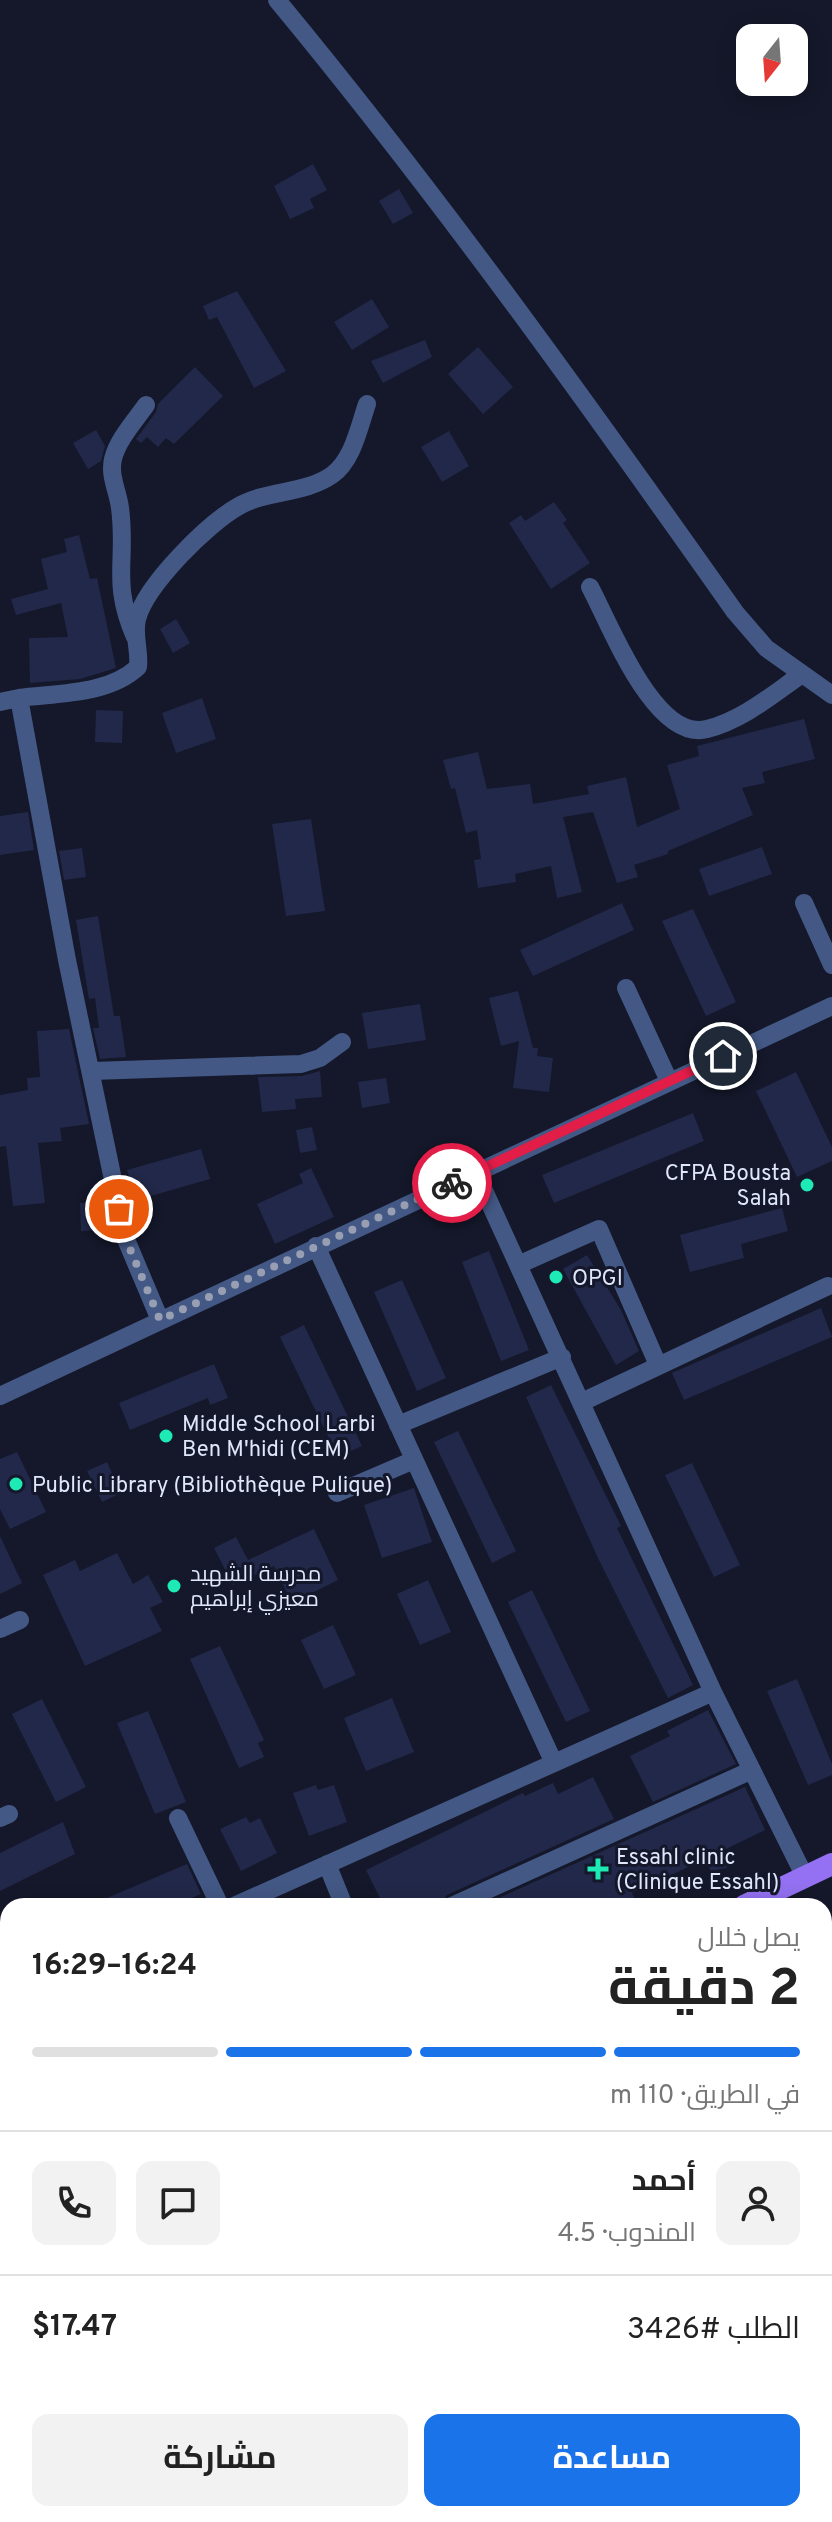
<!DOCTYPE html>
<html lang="ar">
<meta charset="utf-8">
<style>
:root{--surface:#fff;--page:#f2f2f2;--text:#222;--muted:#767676;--line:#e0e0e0;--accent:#1a73e8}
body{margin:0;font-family:Overpass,Cairo,sans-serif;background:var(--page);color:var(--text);direction:rtl;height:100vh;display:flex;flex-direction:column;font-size:30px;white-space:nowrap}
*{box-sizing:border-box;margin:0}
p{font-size:26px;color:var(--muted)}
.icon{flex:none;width:44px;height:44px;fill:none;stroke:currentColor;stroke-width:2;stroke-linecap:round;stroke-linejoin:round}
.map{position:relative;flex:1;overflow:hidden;direction:ltr}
.sheet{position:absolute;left:0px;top:1898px;width:832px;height:624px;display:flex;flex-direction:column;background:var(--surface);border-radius:24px 24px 0 0;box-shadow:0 4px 20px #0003;direction:rtl}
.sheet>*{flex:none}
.needle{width:52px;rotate:197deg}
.controls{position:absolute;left:736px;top:24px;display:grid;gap:16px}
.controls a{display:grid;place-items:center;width:72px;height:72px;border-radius:16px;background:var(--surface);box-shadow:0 4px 20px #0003;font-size:40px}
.pin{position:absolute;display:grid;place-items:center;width:68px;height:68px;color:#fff;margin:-34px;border:4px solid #fff;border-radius:50%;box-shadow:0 2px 8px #0007}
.courier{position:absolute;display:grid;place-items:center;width:80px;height:80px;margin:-40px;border:6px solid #e11d48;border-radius:50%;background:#fff;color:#222;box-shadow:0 2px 10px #0007}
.head em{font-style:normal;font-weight:700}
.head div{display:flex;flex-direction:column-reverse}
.head{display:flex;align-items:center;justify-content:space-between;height:136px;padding:0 32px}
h1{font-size:52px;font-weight:700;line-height:60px}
.bar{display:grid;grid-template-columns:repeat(4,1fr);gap:12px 8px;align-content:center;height:96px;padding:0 32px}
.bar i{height:10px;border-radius:6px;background:var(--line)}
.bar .current{background:var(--accent)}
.bar p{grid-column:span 4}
.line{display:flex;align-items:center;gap:20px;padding:0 32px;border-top:2px solid var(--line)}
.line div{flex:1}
.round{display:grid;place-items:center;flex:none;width:84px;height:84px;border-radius:16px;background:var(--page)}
.cta{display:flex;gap:16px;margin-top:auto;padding:16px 32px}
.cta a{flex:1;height:92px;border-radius:16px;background:var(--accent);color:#fff;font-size:32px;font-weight:700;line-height:92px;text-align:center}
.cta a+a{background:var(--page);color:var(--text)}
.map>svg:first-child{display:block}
.building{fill:#222849}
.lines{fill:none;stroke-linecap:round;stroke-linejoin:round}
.minor{stroke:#435885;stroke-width:18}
.major{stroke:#9371f2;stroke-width:22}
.done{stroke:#999fb2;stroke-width:8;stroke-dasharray:0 14.4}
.route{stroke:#e11d48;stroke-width:10}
.poi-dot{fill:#1eeab5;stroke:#14182a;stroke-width:3}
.labels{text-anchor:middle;stroke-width:6;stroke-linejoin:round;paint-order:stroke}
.poi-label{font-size:22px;fill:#e0e7fc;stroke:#14182a;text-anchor:start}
</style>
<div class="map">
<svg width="832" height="2522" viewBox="0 0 832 2522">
<rect width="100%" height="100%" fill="#14182a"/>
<!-- building -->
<path class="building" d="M313,164L327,190L310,199L314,208L290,219L274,186Z
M399,189L413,213L393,224L379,201Z
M237,291L286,371L254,388L217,317L209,320L203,306Z
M372,299L389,327L352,350L334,322Z
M425,340L432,357L383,383L371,361Z
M478,347L513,387L483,414L448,374Z
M195,367L223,396L174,444L166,438L158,447L147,437L141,443L136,439L156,412L158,404Z
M96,430L105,446L101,461L88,469L73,443Z
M449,431L469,466L442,482L421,447Z
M554,502L567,520L563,523L590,563L551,589L509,523L521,515L525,521Z
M79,535L90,579L97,578L116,668L80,679L30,683L29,638L68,637L61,603L16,615L11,599L48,589L41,559L67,552L64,539Z
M176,619L190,643L173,653L160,629Z
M202,698L216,739L176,753L162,713Z
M96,710L123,711L122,743L95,742Z
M804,719L815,759L762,772L765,783L742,788L753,815L668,851V854L634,865L638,877L617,883L593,812L563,817L582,892L557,898L551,866L515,874L516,882L478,888L474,860L481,859L477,830L466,833L455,788L451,789L443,760L478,752L487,789L530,784L533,804L589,794L587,786L626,777L637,827L680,809L667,765L699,756L697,746Z
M28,812L34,850L0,855V816Z
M311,819L325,911L286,916L272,824Z
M762,847L772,874L709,896L699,869Z
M82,848L86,877L64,880L59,851Z
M622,903L634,930L533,976L520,950Z
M693,909L736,1002L706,1016L662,921Z
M98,916L114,1016H120L126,1057L100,1059L93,1028H99L95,998L89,999L76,920Z
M518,991L533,1048H538L537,1056L553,1058L549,1092L513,1088L519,1041L501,1046L489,998Z
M420,1004L426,1040L368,1049L362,1013Z
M69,1029L89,1124L60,1128L62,1141L38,1143L45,1203L13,1206L6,1146L0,1147V1095L28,1090L27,1078L40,1077L37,1031Z
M320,1071L322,1097L295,1099L296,1109L262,1112L258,1077L302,1076Z
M796,1072L832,1147V1161L797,1177L756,1091Z
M386,1078L390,1103L362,1108L358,1082Z
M693,1113L704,1141L554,1203L542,1175Z
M312,1127L317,1150L300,1153L296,1130Z
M201,1149L210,1179L130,1202L127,1187H132L127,1170Z
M311,1168L334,1217L275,1244L257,1204L303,1183L299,1174Z
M102,1188L111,1230L81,1231L80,1203H90V1189Z
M782,1208L788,1231L741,1244L744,1258L690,1272L680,1235Z
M489,1251L529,1350L501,1361L462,1262Z
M587,1255L621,1310L639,1351L616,1365L563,1269Z
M402,1280L446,1378L417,1391L374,1292Z
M821,1308L832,1337L684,1400L672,1373Z
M304,1325L362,1446L338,1457L280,1337Z
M214,1364L228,1398L210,1405L208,1398L130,1430L119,1403Z
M551,1385L621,1526L617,1528L693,1685L668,1698L597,1556L526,1397Z
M458,1431L516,1551L492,1563L434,1442Z
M17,1452L46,1512L10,1529L0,1509V1459Z
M107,1462L121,1493L102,1502L87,1471Z
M692,1463L740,1565L714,1577L665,1475Z
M414,1488L432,1542L382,1558L364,1505Z
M314,1529L338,1580L292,1603L274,1566L233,1585L214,1548L236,1537L248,1560Z
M0,1536L22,1583L0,1594Z
M117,1553L133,1584L148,1575L163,1602L150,1608L162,1631L85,1666L43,1575L75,1560L80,1571Z
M428,1580L451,1632L420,1645L397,1594Z
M532,1590L590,1711L566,1722L508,1602Z
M333,1625L356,1675L324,1689L301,1640Z
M220,1646L264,1740L258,1743L264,1757L239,1768L190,1659Z
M797,1679L832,1764V1775L808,1785L767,1691Z
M392,1698L414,1752L366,1771L344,1718Z
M42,1699L86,1787L56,1802L12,1714Z
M708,1710L736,1764L653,1802L630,1756L670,1736L667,1731Z
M148,1711L186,1802L155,1814L117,1723Z
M593,1777L614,1819L447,1895L440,1906H384L366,1870L523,1793L525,1796L553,1783L558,1794Z
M316,1785L318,1790L334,1785L347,1822L309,1836L293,1793Z
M745,1787L765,1830L724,1850L727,1868L710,1871L708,1858L632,1893L638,1906H481Z
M246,1817L250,1823L260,1818L277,1853L241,1871L220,1829Z
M63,1822L75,1854L0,1891V1853Z
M187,1864L201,1894L173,1906H88Z"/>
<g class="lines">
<!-- minor -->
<path class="minor" d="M277,0C440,197 588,404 735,612L766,648L832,695
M590,587C610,624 655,743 707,729C743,720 773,694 802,674
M135,637C111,582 127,561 120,508C118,491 109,476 113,459C118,439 135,421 146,405
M19,698C58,693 108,695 138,667C140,651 133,635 137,619C146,585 208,523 239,506C267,490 305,494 332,475C353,460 359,427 367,404
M0,702L19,698L67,960L125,1237L160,1320
M804,903L832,965
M626,988L669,1081
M92,1071L301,1064L320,1058L342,1042
M476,1173L713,1692L805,1877
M316,1246L553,1761
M518,1265L599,1229L658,1365
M0,1396L832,1006
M582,1402L828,1286
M398,1425L562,1357
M337,1493L414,1460
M0,1629L20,1620
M0,1818L9,1814
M178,1818L220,1906
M327,1864L344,1906
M234,1906L713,1692
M452,1906L752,1770
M0,1974L8,1976
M0,2134L8,2132
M824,2225L832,2244"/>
<!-- major -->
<path class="major" d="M744,1906L832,1864
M0,2255L8,2252"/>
</g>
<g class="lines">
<!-- done -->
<path class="done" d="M119,1209L125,1237L160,1320L452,1183"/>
<!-- route -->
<path class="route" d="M452,1183L723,1056"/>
</g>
<!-- markers -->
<g class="poi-dot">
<circle cx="807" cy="1185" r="8"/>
<circle cx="556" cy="1277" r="8"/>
<circle cx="166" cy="1436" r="8"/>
<circle cx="16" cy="1484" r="8"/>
<circle cx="174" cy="1586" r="8"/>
<path d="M594 1857h8v8h8v8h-8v8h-8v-8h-8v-8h8z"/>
</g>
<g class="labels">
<!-- poi labels -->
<g class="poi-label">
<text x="791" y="1180" text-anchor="end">CFPA Bousta<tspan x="791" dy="25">Salah</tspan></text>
<text x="572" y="1285">OPGI</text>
<text x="182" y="1431">Middle School Larbi<tspan x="182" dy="25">Ben M'hidi (CEM)</tspan></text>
<text x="32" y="1492">Public Library (Bibliothèque Pulique)</text>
<text x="190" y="1581">مدرسة الشهيد<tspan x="190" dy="25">معيزي إبراهيم</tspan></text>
<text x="616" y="1864">Essahl clinic<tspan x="616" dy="25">(Clinique Essahl)</tspan></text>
</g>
</g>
</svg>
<div class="controls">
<a><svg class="needle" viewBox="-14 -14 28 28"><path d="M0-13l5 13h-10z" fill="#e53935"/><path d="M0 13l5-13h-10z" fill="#767676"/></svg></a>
</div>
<div class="pin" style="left:119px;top:1209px;background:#ea580c"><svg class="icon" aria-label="bag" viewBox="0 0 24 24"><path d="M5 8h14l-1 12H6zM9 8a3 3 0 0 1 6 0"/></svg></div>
<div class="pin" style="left:723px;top:1056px;background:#1f2937"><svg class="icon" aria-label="home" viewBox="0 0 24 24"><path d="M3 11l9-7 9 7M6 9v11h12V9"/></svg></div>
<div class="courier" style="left:452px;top:1183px"><svg class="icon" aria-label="bike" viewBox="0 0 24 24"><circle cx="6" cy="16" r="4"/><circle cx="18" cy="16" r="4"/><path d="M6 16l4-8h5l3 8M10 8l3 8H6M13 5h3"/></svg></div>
<section class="sheet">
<div class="head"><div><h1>2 دقيقة</h1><p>يصل خلال</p></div><em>16:24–16:29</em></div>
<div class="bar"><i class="current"></i><i class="current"></i><i class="current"></i><i></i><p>في الطريق · 110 m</p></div>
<div class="line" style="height:144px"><a class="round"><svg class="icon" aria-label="person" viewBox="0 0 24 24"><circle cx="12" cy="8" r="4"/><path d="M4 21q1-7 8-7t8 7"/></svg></a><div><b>أحمد</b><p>المندوب · 4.5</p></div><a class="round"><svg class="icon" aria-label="chat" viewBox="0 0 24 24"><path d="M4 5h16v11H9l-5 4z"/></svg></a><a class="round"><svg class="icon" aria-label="phone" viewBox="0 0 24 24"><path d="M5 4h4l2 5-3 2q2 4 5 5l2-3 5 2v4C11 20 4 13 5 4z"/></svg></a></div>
<div class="line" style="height:104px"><div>الطلب #3426</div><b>$17.47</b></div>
<div class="cta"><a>مساعدة</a><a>مشاركة</a></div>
</section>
</div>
